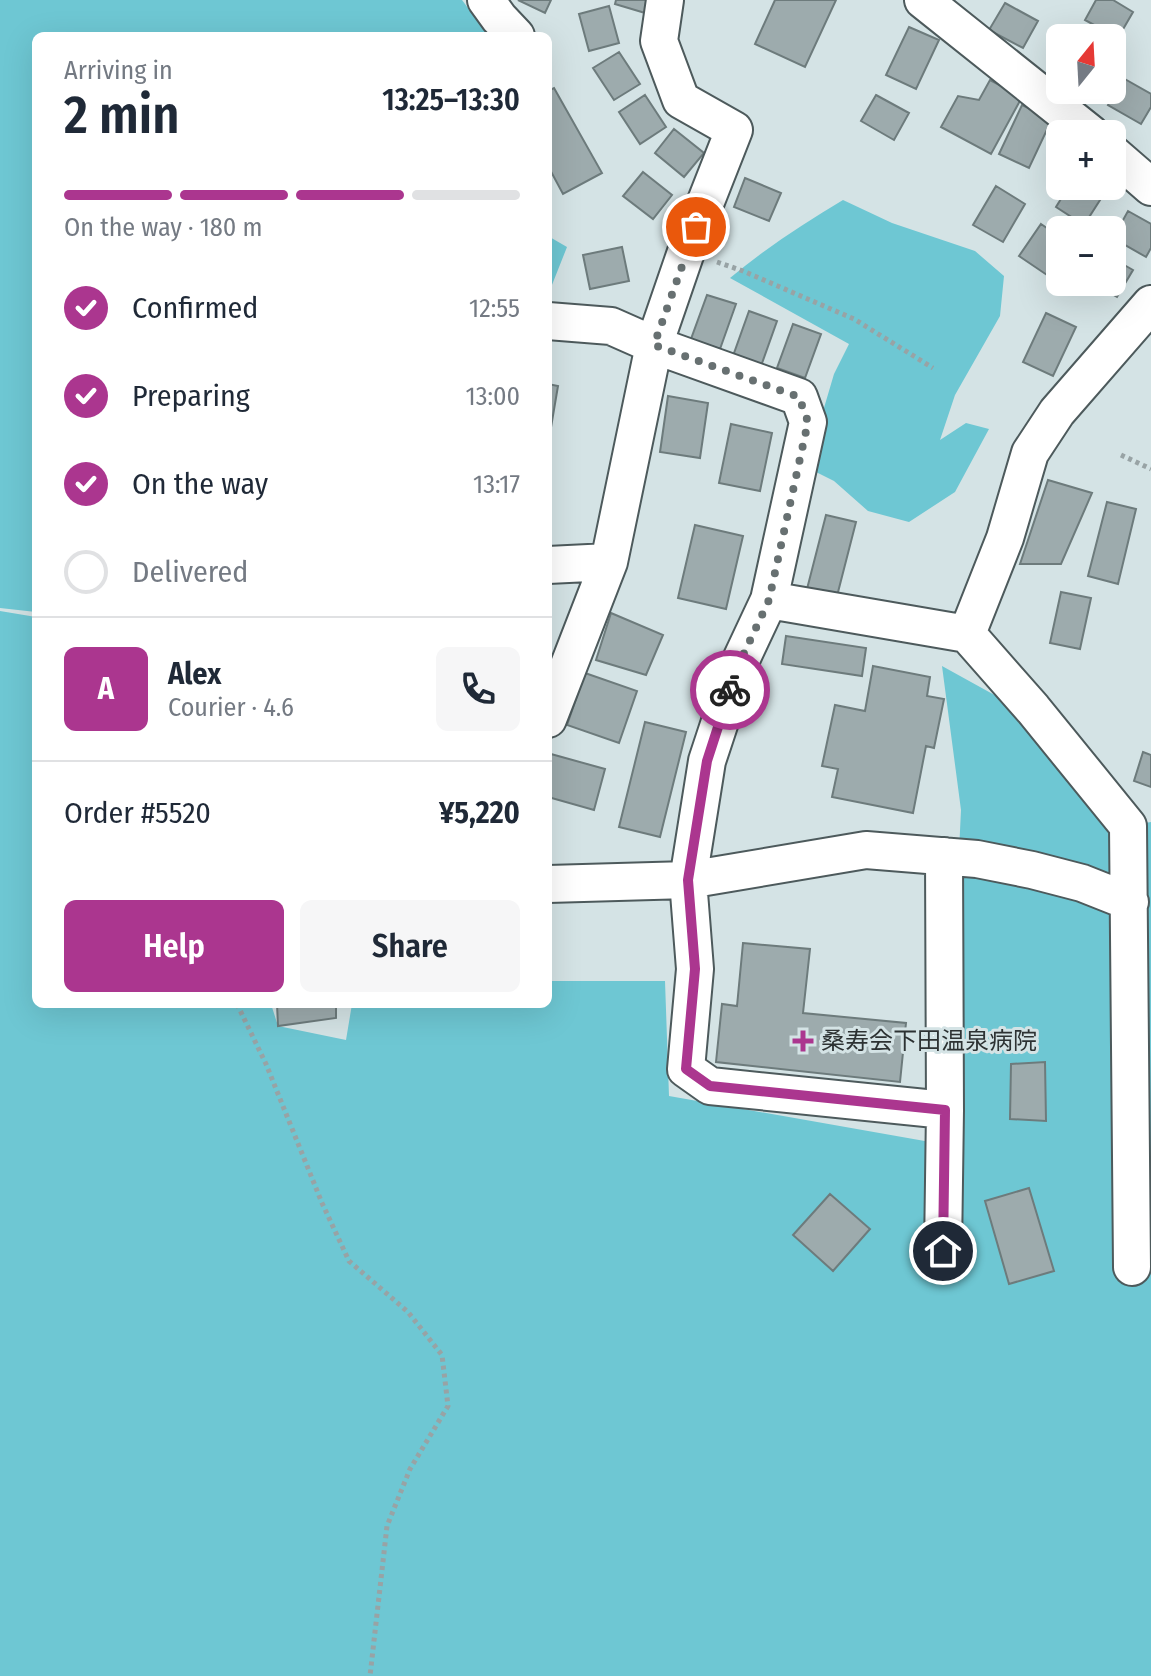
<!DOCTYPE html>
<meta charset="utf-8">
<style>
:root{--surface:#fff;--page:#f6f6f7;--text:#1f2937;--muted:#747a83;--line:#e0e1e3;--accent:#ab368f}
body{margin:0;font-family:"Fira Sans Condensed","Noto Sans JP",sans-serif;background:var(--page);color:var(--text);height:100vh;display:flex;flex-direction:column;font-size:30px;white-space:nowrap}
*{box-sizing:border-box;margin:0}
p{font-size:26px;color:var(--muted)}
.icon{flex:none;width:44px;height:44px;fill:none;stroke:currentColor;stroke-width:2;stroke-linecap:round;stroke-linejoin:round}
.map{position:relative;flex:1;overflow:hidden}
.sheet{position:absolute;left:32px;top:32px;width:520px;height:976px;display:flex;flex-direction:column;background:var(--surface);border-radius:12px;box-shadow:0 8px 32px #0002}
.sheet>*{flex:none}
.needle{width:52px;rotate:18deg}
.buttons{position:absolute;left:1046px;top:24px;display:grid;gap:16px}
.buttons a{display:grid;place-items:center;width:80px;height:80px;border-radius:12px;background:var(--surface);box-shadow:0 8px 32px #0002;font-size:40px}
.pin{position:absolute;display:grid;place-items:center;width:68px;height:68px;color:#fff;margin:-34px;border:4px solid #fff;border-radius:50%;box-shadow:0 2px 8px #0007}
.courier{position:absolute;display:grid;place-items:center;width:80px;height:80px;margin:-40px;border:6px solid #ab368f;border-radius:50%;background:#fff;color:#222;box-shadow:0 2px 10px #0007}
.summary em{font-style:normal;font-weight:600}
.summary div{display:flex;flex-direction:column-reverse}
.summary{display:flex;align-items:center;justify-content:space-between;height:136px;padding:0 32px}
h1{font-size:52px;font-weight:600;line-height:60px}
.bar{display:grid;grid-template-columns:repeat(4,1fr);gap:12px 8px;align-content:center;height:96px;padding:0 32px}
.bar i{height:10px;border-radius:6px;background:var(--line)}
.bar .current{background:var(--accent)}
.bar p{grid-column:span 4}
.line{display:flex;align-items:center;gap:20px;padding:0 32px;border-top:2px solid var(--line)}
.line div{flex:1}
.round{display:grid;place-items:center;flex:none;width:84px;height:84px;border-radius:12px;background:var(--page)}
ol{padding:0 32px;list-style:none}
li{display:flex;align-items:center;gap:24px;height:88px}
li p{margin-inline-start:auto}
li .icon{padding:8px;border-radius:50%;background:var(--accent);color:#fff;stroke-width:4}
li:last-child{color:var(--muted)}
li i{width:44px;height:44px;border:4px solid var(--line);border-radius:50%}
.action{display:flex;gap:16px;margin-top:auto;padding:16px 32px}
.action a{flex:1;height:92px;border-radius:12px;background:var(--accent);color:#fff;font-size:32px;font-weight:600;line-height:92px;text-align:center}
.action a+a{background:var(--page);color:var(--text)}
.map>svg:first-child{display:block}
.green{fill:#6ec7d3}
.building{fill:#9dabad;stroke:#6d7b7c;stroke-width:2}
.lines{fill:none;stroke-linecap:round;stroke-linejoin:round}
.minor-casing{stroke:#4d5a5c;stroke-width:40}
.path{stroke:#98a3a5;stroke-width:5;stroke-dasharray:4 4;stroke-linecap:butt}
.minor{stroke:#fff;stroke-width:36}
.done{stroke:#677071;stroke-width:8;stroke-dasharray:0 14.4}
.route{stroke:#ab368f;stroke-width:10}
.poi-dot{fill:#ab368f;stroke:#d4e3e5;stroke-width:3}
.labels{text-anchor:middle;stroke-width:6;stroke-linejoin:round;paint-order:stroke}
.poi-label{font-size:24px;fill:#2d3233;stroke:#d4e3e5;text-anchor:start}
</style>
<div class="map">
<svg width="1151" height="1676" viewBox="0 0 1151 1676">
<rect width="100%" height="100%" fill="#d4e3e5"/>
<!-- green -->
<path class="green" d="M0,0H462L489,36H36V612L0,608Z
M843,200L892,223L975,251L1004,276L1000,316L955,395L940,440L966,423L989,429L955,492L909,522L868,511L834,481L810,469L821,418L834,374L849,344L730,278C766,248 803,224 843,200Z
M548,236L567,247L548,295Z
M0,611L36,617V1004H271L278,1026L346,1040L352,1004H548V981H665L669,1096L936,1143L945,1142L961,810L942,666L1018,708L1128,826L1151,822V1676H0Z"/>
<!-- building -->
<path class="building" d="M518,0H551L545,13Z
M616,0H649L645,13L615,4Z
M775,0H836L805,67L755,44Z
M1096,0H1113L1133,12L1118,38L1085,20Z
M1005,3L1038,21L1023,48L989,30Z
M609,6L619,43L589,51L579,14Z
M909,27L939,40L916,89L886,75Z
M619,52L640,84L614,100L593,68Z
M1123,78L1151,94V107L1141,124L1108,105Z
M990,80L1022,97L991,154L941,127L958,96L979,100Z
M554,88L602,173L563,194L548,166V91Z
M645,95L666,127L640,144L619,112Z
M876,95L909,113L894,140L861,121Z
M1022,105L1052,119L1029,168L999,154Z
M674,129L704,153L684,177L655,153Z
M643,172L672,195L653,219L623,196Z
M745,178L781,193L769,221L734,207Z
M996,186L1025,204L1003,242L973,225Z
M1069,186H1109L1084,225L1056,207Z
M1128,211L1151,224V248L1146,257L1113,238Z
M1041,224L1060,237V257L1047,275L1019,256Z
M622,247L629,281L590,289L583,255Z
M1112,258L1133,270L1117,297L1091,282H1112Z
M707,295L736,304L720,349L691,339Z
M749,311L777,321L761,366L733,356Z
M1046,313L1076,327L1053,376L1023,362Z
M793,324L821,334L805,378L777,368Z
M548,384L558,386L548,445Z
M668,396L708,403L700,458L660,452Z
M731,424L772,433L760,491L719,483Z
M1048,480L1092,493L1061,564H1020Z
M1107,502L1136,509L1118,584L1088,576Z
M826,515L856,522L837,596L807,589Z
M695,525L743,536L726,609L678,598Z
M1061,592L1091,598L1080,649L1050,643Z
M611,613L663,635L646,675L596,660Z
M786,636L866,648L862,676L782,664Z
M873,666L930,677L927,696L944,699L934,748L926,746L913,813L832,797L838,769L822,766L835,705L865,711Z
M585,673L637,691L619,743L567,725Z
M645,722L686,732L660,837L619,827Z
M1143,752L1151,755V787L1134,781Z
M551,754L605,769L594,810L548,797V764Z
M743,943L810,949L803,1013L906,1023L900,1082L716,1062L722,1004L737,1006Z
M277,1004H336V1018L278,1026Z
M1045,1062L1046,1121L1010,1119L1011,1064Z
M1029,1188L1054,1271L1009,1284L985,1201Z
M830,1194L870,1229L833,1271L793,1235Z"/>
<g class="lines">
<defs>
<path id="minor" d="M486,0L499,18L516,36
M923,0L1091,134
M1112,153L1151,187
M548,321L611,326L654,345L799,397L808,422L769,600L739,664L707,761L688,880L695,969L686,1069L710,1086L945,1110
M548,565L609,562
M769,600L967,634L1033,709L1128,826L1132,1267
M967,634L1005,538L1030,453L1057,412L1151,304
M548,719L609,562L654,345L686,252L734,130L681,100L659,41L665,0
M548,884L688,880L866,850L977,859L1032,870L1082,883L1130,902
M943,1251L945,1110L944,856"/>
</defs>
<!-- minor casing -->
<use href="#minor" class="minor-casing"/>
<!-- path -->
<path class="path" d="M717,262L743,271L854,319L933,368
M1121,455L1151,469
M237,1004L266,1064L322,1203L349,1261L408,1312L442,1355L448,1406L410,1469L387,1526L370,1676"/>
<!-- minor -->
<use href="#minor" class="minor"/>
</g>
<g class="lines">
<!-- done -->
<path class="done" d="M696,227L654,345L799,397L808,422L769,600L739,664L730,690"/>
<!-- route -->
<path class="route" d="M730,690L707,761L688,880L695,969L686,1069L710,1086L945,1110L943,1251"/>
</g>
<!-- markers -->
<path class="poi-dot" d="M799 1029h8v8h8v8h-8v8h-8v-8h-8v-8h8z"/>
<g class="labels">
<!-- poi labels -->
<g class="poi-label">
<text x="821" y="1049">桑寿会下田温泉病院</text>
</g>
</g>
</svg>
<div class="buttons">
<a><svg class="needle" viewBox="-14 -14 28 28"><path d="M0-13l5 13h-10z" fill="#e53935"/><path d="M0 13l5-13h-10z" fill="#747a83"/></svg></a>
<a>+</a>
<a>−</a>
</div>
<div class="pin" style="left:696px;top:227px;background:#ea580c"><svg class="icon" aria-label="bag" viewBox="0 0 24 24"><path d="M5 8h14l-1 12H6zM9 8a3 3 0 0 1 6 0"/></svg></div>
<div class="pin" style="left:943px;top:1251px;background:#1f2937"><svg class="icon" aria-label="home" viewBox="0 0 24 24"><path d="M3 11l9-7 9 7M6 9v11h12V9"/></svg></div>
<div class="courier" style="left:730px;top:690px"><svg class="icon" aria-label="bike" viewBox="0 0 24 24"><circle cx="6" cy="16" r="4"/><circle cx="18" cy="16" r="4"/><path d="M6 16l4-8h5l3 8M10 8l3 8H6M13 5h3"/></svg></div>
<section class="sheet">
<div class="summary"><div><h1>2 min</h1><p>Arriving in</p></div><em>13:25–13:30</em></div>
<div class="bar"><i class="current"></i><i class="current"></i><i class="current"></i><i></i><p>On the way · 180 m</p></div>
<ol>
<li><svg class="icon" aria-label="check" viewBox="0 0 24 24"><path d="M5 12l5 5 9-10"/></svg>Confirmed<p>12:55</p></li>
<li><svg class="icon" aria-label="check" viewBox="0 0 24 24"><path d="M5 12l5 5 9-10"/></svg>Preparing<p>13:00</p></li>
<li><svg class="icon" aria-label="check" viewBox="0 0 24 24"><path d="M5 12l5 5 9-10"/></svg>On the way<p>13:17</p></li>
<li><i></i>Delivered</li>
</ol>
<div class="line" style="height:144px"><b class="round" style="background:var(--accent);color:#fff">A</b><div><b>Alex</b><p>Courier · 4.6</p></div><a class="round"><svg class="icon" aria-label="phone" viewBox="0 0 24 24"><path d="M5 4h4l2 5-3 2q2 4 5 5l2-3 5 2v4C11 20 4 13 5 4z"/></svg></a></div>
<div class="line" style="height:104px"><div>Order #5520</div><b>¥5,220</b></div>
<div class="action"><a>Help</a><a>Share</a></div>
</section>
</div>
